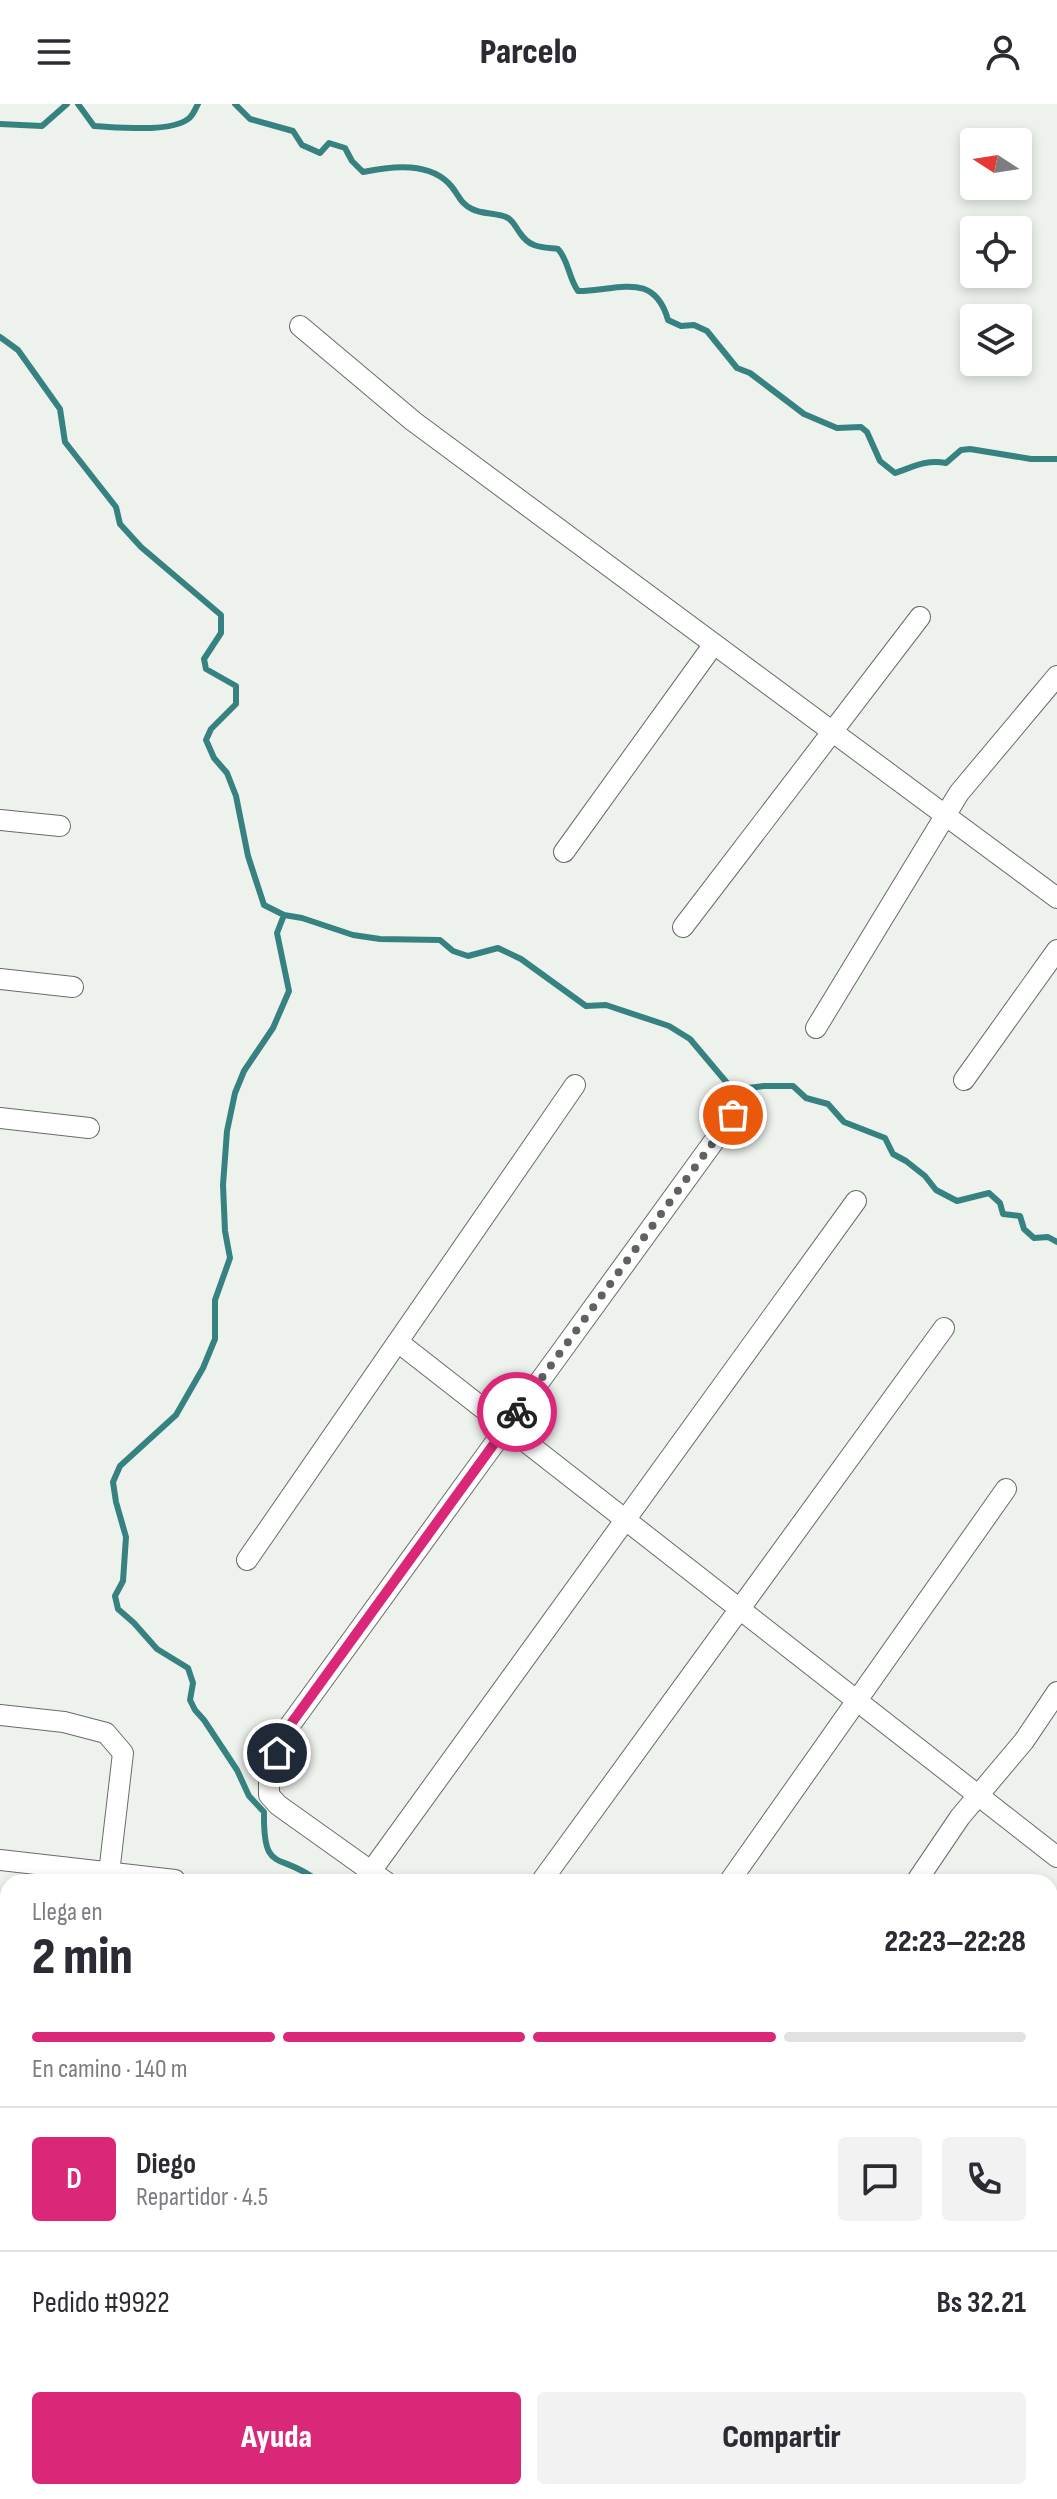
<!DOCTYPE html>
<html lang="es">
<meta charset="utf-8">
<style>
:root{--surface:#fff;--page:#f2f2f3;--text:#2b2b33;--muted:#7c7c81;--line:#e1e1e2;--accent:#db2777}
body{margin:0;font-family:"Sofia Sans Condensed",sans-serif;background:var(--page);color:var(--text);height:100vh;display:flex;flex-direction:column;font-size:30px;white-space:nowrap}
*{box-sizing:border-box;margin:0}
p{font-size:26px;color:var(--muted)}
.icon{flex:none;width:44px;height:44px;fill:none;stroke:currentColor;stroke-width:2;stroke-linecap:round;stroke-linejoin:round}
.map{position:relative;flex:1;overflow:hidden}
.side{position:absolute;left:0px;top:1770px;width:1058px;height:626px;display:flex;flex-direction:column;background:var(--surface);border-radius:24px 24px 0 0;box-shadow:0 4px 12px #0003}
.side>*{flex:none}
.needle{width:52px;rotate:282deg}
.controls{position:absolute;left:960px;top:24px;display:grid;gap:16px}
.controls a{display:grid;place-items:center;width:72px;height:72px;border-radius:8px;background:var(--surface);box-shadow:0 4px 12px #0003;font-size:40px}
.pin{position:absolute;display:grid;place-items:center;width:68px;height:68px;color:#fff;margin:-34px;border:4px solid #fff;border-radius:50%;box-shadow:0 2px 8px #0007}
.courier{position:absolute;display:grid;place-items:center;width:80px;height:80px;margin:-40px;border:6px solid #db2777;border-radius:50%;background:#fff;color:#222;box-shadow:0 2px 10px #0007}
.summary em{font-style:normal;font-weight:800}
.summary div{display:flex;flex-direction:column-reverse}
.summary{display:flex;align-items:center;justify-content:space-between;height:136px;padding:0 32px}
h1{font-size:52px;font-weight:800;line-height:60px}
.bar{display:grid;grid-template-columns:repeat(4,1fr);gap:12px 8px;align-content:center;height:96px;padding:0 32px}
.bar i{height:10px;border-radius:6px;background:var(--line)}
.bar .current{background:var(--accent)}
.bar p{grid-column:span 4}
.line{display:flex;align-items:center;gap:20px;padding:0 32px;border-top:2px solid var(--line)}
.line div{flex:1}
.round{display:grid;place-items:center;flex:none;width:84px;height:84px;border-radius:8px;background:var(--page)}
.primary-button{display:flex;gap:16px;margin-top:auto;padding:16px 32px}
.primary-button a{flex:1;height:92px;border-radius:8px;background:var(--accent);color:#fff;font-size:32px;font-weight:800;line-height:92px;text-align:center}
.primary-button a+a{background:var(--page);color:var(--text)}
header{display:flex;justify-content:space-between;align-items:center;height:104px;padding:0 32px;background:var(--surface);font-size:36px;font-weight:800}
.map>svg:first-child{display:block}
.lines{fill:none;stroke-linecap:round;stroke-linejoin:round}
.stream{stroke:#368280;stroke-width:6}
.minor-casing{stroke:#686b68;stroke-width:22}
.highway-casing{stroke:#686b68;stroke-width:32}
.minor{stroke:#fff;stroke-width:20}
.highway{stroke:#fff;stroke-width:30}
.done{stroke:#606260;stroke-width:8;stroke-dasharray:0 14.4}
.route{stroke:#db2777;stroke-width:10}
</style>
<header><svg class="icon" aria-label="menu" viewBox="0 0 24 24"><path d="M4 6h16M4 12h16M4 18h16"/></svg>Parcelo<svg class="icon" aria-label="person" viewBox="0 0 24 24"><circle cx="12" cy="8" r="4"/><path d="M4 21q1-7 8-7t8 7"/></svg></header>
<div class="map">
<svg width="1057" height="2395" viewBox="0 0 1057 2395">
<rect width="100%" height="100%" fill="#eef2ed"/>
<g class="lines">
<!-- stream -->
<path class="stream" d="M78,0L94,22C116,23 170,29 188,15C193,12 195,5 198,0
M235,0L250,15L293,27L302,41L320,49L329,39L345,44L352,57L363,68C392,62 431,57 452,83C459,92 461,100 472,105C483,111 497,108 508,114C514,118 516,124 520,129C530,144 541,143 558,145C569,157 568,173 578,187C617,187 654,166 668,216L681,222L694,221L707,227L737,264L750,269L804,310L837,324L861,323L867,328L880,357L895,369C913,363 926,355 946,359L961,346L970,345L1031,355H1057
M0,20L42,22L67,0
M0,233L18,246L60,305L65,338L116,403L120,420L141,443L221,511V529L204,555L206,565L236,582V600L211,625L206,636L214,654L227,669L236,692L248,752L264,801L284,811L302,814L353,831L380,835L440,836L453,847L468,852L498,844L521,855L586,902L606,901L669,922L690,935L733,986L764,982H793L806,994L828,1000L844,1018L885,1034L893,1050L906,1057L925,1072L936,1086L957,1097L989,1089L1000,1099L1003,1110L1020,1112L1024,1125L1034,1134L1048,1133L1057,1138
M284,811L277,829L289,887L273,924L244,967L235,989L227,1027L223,1081L225,1127L230,1154L215,1196V1235L203,1264L176,1311L120,1362L113,1378L116,1398L126,1433L123,1477L115,1492L118,1505L134,1519L157,1545L188,1564L193,1579L190,1596L195,1606L204,1616L237,1666L249,1692L264,1708C263,1773 280,1746 319,1778"/>
<defs>
<path id="minor" d="M300,222L413,317L1057,794
M0,716L60,722
M564,748L714,540
M683,823L920,513
M0,875L73,883
M816,924L959,689L1057,572
M964,976L1057,846
M0,1014L89,1024
M398,1238L1057,1753
M247,1456L575,981
M0,1611L64,1618L106,1629L123,1649L108,1778
M0,1756L175,1776
M364,1777L856,1097
M386,1778L278,1701L269,1691V1671L285,1628L733,1011
M541,1778L944,1224
M729,1778L1006,1385
M916,1778L960,1713L1024,1637L1057,1588
M0,1912L8,1913
M0,2075L8,2076
M0,2221L8,2222"/>
<path id="highway" d="M1050,2002L1057,1997
M0,2382L8,2378"/>
</defs>
<!-- minor casing -->
<use href="#minor" class="minor-casing"/>
<!-- highway casing -->
<use href="#highway" class="highway-casing"/>
<!-- minor -->
<use href="#minor" class="minor"/>
<!-- highway -->
<use href="#highway" class="highway"/>
</g>
<g class="lines">
<!-- done -->
<path class="done" d="M517,1308L733,1011"/>
<!-- route -->
<path class="route" d="M277,1649L285,1628L517,1308"/>
</g>
</svg>
<div class="controls">
<a><svg class="needle" viewBox="-14 -14 28 28"><path d="M0-13l5 13h-10z" fill="#e53935"/><path d="M0 13l5-13h-10z" fill="#7c7c81"/></svg></a>
<a><svg class="icon" aria-label="locate" viewBox="0 0 24 24"><circle cx="12" cy="12" r="6"/><path d="M12 2v4M12 18v4M2 12h4M18 12h4"/></svg></a>
<a><svg class="icon" aria-label="layers" viewBox="0 0 24 24"><path d="M12 4l9 5-9 5-9-5zM3 14l9 5 9-5"/></svg></a>
</div>
<div class="pin" style="left:733px;top:1011px;background:#ea580c"><svg class="icon" aria-label="bag" viewBox="0 0 24 24"><path d="M5 8h14l-1 12H6zM9 8a3 3 0 0 1 6 0"/></svg></div>
<div class="pin" style="left:277px;top:1649px;background:#1f2937"><svg class="icon" aria-label="home" viewBox="0 0 24 24"><path d="M3 11l9-7 9 7M6 9v11h12V9"/></svg></div>
<div class="courier" style="left:517px;top:1308px"><svg class="icon" aria-label="bike" viewBox="0 0 24 24"><circle cx="6" cy="16" r="4"/><circle cx="18" cy="16" r="4"/><path d="M6 16l4-8h5l3 8M10 8l3 8H6M13 5h3"/></svg></div>
<section class="side">
<div class="summary"><div><h1>2 min</h1><p>Llega en</p></div><em>22:23–22:28</em></div>
<div class="bar"><i class="current"></i><i class="current"></i><i class="current"></i><i></i><p>En camino · 140 m</p></div>
<div class="line" style="height:144px"><b class="round" style="background:var(--accent);color:#fff">D</b><div><b>Diego</b><p>Repartidor · 4.5</p></div><a class="round"><svg class="icon" aria-label="chat" viewBox="0 0 24 24"><path d="M4 5h16v11H9l-5 4z"/></svg></a><a class="round"><svg class="icon" aria-label="phone" viewBox="0 0 24 24"><path d="M5 4h4l2 5-3 2q2 4 5 5l2-3 5 2v4C11 20 4 13 5 4z"/></svg></a></div>
<div class="line" style="height:104px"><div>Pedido #9922</div><b>Bs 32.21</b></div>
<div class="primary-button"><a>Ayuda</a><a>Compartir</a></div>
</section>
</div>
